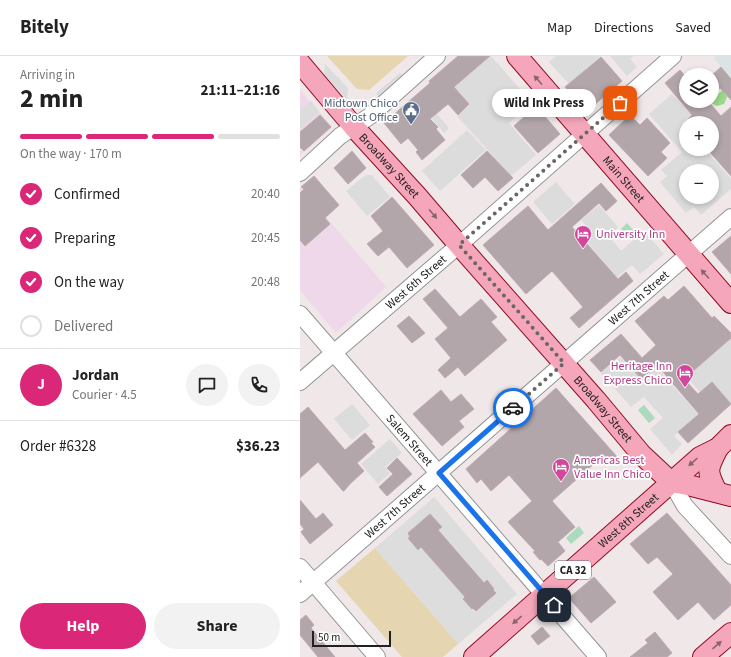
<!DOCTYPE html>
<meta charset="utf-8">
<style>
:root{--surface:#fff;--page:#f2f2f2;--text:#222;--muted:#767676;--line:#e0e0e0;--accent:#db2777}
body{margin:0;font-family:"Source Sans 3",sans-serif;background:var(--page);color:var(--text);height:100vh;display:flex;flex-direction:column;font-size:15px;white-space:nowrap}
*{box-sizing:border-box;margin:0}
p{font-size:13px;color:var(--muted)}
.icon{flex:none;width:22px;height:22px;fill:none;stroke:currentColor;stroke-width:2;stroke-linecap:round;stroke-linejoin:round}
.map{position:relative;flex:1;overflow:hidden}
.side{display:flex;flex-direction:column;background:var(--surface);width:300px}
.side>*{flex:none}
.controls{position:absolute;left:379px;top:12px;display:grid;gap:8px}
.controls a{display:grid;place-items:center;width:40px;height:40px;border-radius:50%;background:var(--surface);box-shadow:0 2px 6px #0003;font-size:20px}
.scale{position:absolute;left:12px;bottom:10px;width:79px;box-sizing:border-box;padding-left:4px;border:2px solid #202020;border-top:0;font-size:11px;line-height:14px;white-space:nowrap;color:#202020;-webkit-text-stroke:3px #fff;paint-order:stroke}
.pin{position:absolute;display:grid;place-items:center;width:34px;height:34px;color:#fff;margin:-17px;border-radius:8px;box-shadow:0 2px 6px #0006}
.courier{position:absolute;display:grid;place-items:center;width:40px;height:40px;margin:-20px;border:3px solid #1a73e8;border-radius:50%;background:#fff;color:#222;box-shadow:0 1px 5px #0007}
.bubble{position:absolute;height:28px;border-radius:14px;background:var(--surface);box-shadow:0 2px 6px #0003;font-size:13px;font-weight:700;line-height:28px;text-align:center}
.headline em{font-style:normal;font-weight:700}
.headline div{display:flex;flex-direction:column-reverse}
.headline{display:flex;align-items:center;justify-content:space-between;height:68px;padding:0 20px}
h1{font-size:26px;font-weight:700;line-height:30px}
.bar{display:grid;grid-template-columns:repeat(4,1fr);gap:6px 4px;align-content:center;height:48px;padding:0 20px}
.bar i{height:5px;border-radius:3px;background:var(--line)}
.bar .on{background:var(--accent)}
.bar p{grid-column:span 4}
.line{display:flex;align-items:center;gap:10px;padding:0 20px;border-top:1px solid var(--line)}
.line div{flex:1}
.round{display:grid;place-items:center;flex:none;width:42px;height:42px;border-radius:21px;background:var(--page)}
ol{padding:0 20px;list-style:none}
li{display:flex;align-items:center;gap:12px;height:44px}
li p{margin-inline-start:auto}
li .icon{padding:4px;border-radius:50%;background:var(--accent);color:#fff;stroke-width:4}
li:last-child{color:var(--muted)}
li i{width:22px;height:22px;border:2px solid var(--line);border-radius:50%}
.cta{display:flex;gap:8px;margin-top:auto;padding:8px 20px}
.cta a{flex:1;height:46px;border-radius:24px;background:var(--accent);color:#fff;font-size:16px;font-weight:700;line-height:46px;text-align:center}
.cta a+a{background:var(--page);color:var(--text)}
header{display:flex;align-items:center;gap:24px;box-sizing:border-box;height:56px;padding:0 20px;background:var(--surface);border-bottom:1px solid var(--line)}
header strong{font-size:19px}
nav{display:flex;gap:22px;margin-inline-start:auto;font-size:14px}
main{display:flex;flex:1;min-height:0}
.map>svg:first-child{display:block}
.residential{fill:#dedddd}
.commercial{fill:#efd8ea}
.grass{fill:#e6d5b1}
.pitch{fill:#9bd98b}
.parking{fill:#dcdcdc;fill-rule:evenodd}
.plaza{fill:#dbe3e5}
.water{fill:#abdabe}
.building{fill:#b2a6aa;stroke:#c0aab3}
.lines{fill:none;stroke-linecap:round;stroke-linejoin:round}
.minor-casing{stroke:#949494;stroke-width:18}
.major-casing{stroke:#900b20;stroke-width:22}
.minor{stroke:#fff;stroke-width:16}
.major{stroke:#f5a6ba;stroke-width:20}
.oneway{fill:#8a636d}
.done{stroke:#696666;stroke-width:4;stroke-dasharray:0 7.2}
.route{stroke:#1a73e8;stroke-width:5}
.labels{text-anchor:middle;stroke-width:3.5;stroke-linejoin:round;paint-order:stroke}
.shield{fill:#fff;stroke:#636363;stroke-width:1}
.shield-label{font-size:11px;font-weight:bold;fill:#202020}
.service-label{font-size:12px;fill:#4e5e75;stroke:#fff;text-anchor:end}
.street-label{font-size:12px;fill:#202020;stroke:#fff}
.hotel-label{font-size:12px;fill:#b23c85;stroke:#fff;text-anchor:start}
</style>
<header>
<strong>Bitely</strong>
<nav><a>Map</a><a>Directions</a><a>Saved</a></nav>
</header>
<main>
<section class="side">
<div class="headline"><div><h1>2 min</h1><p>Arriving in</p></div><em>21:11–21:16</em></div>
<div class="bar"><i class="on"></i><i class="on"></i><i class="on"></i><i></i><p>On the way · 170 m</p></div>
<ol>
<li><svg class="icon" aria-label="check" viewBox="0 0 24 24"><path d="M5 12l5 5 9-10"/></svg>Confirmed<p>20:40</p></li>
<li><svg class="icon" aria-label="check" viewBox="0 0 24 24"><path d="M5 12l5 5 9-10"/></svg>Preparing<p>20:45</p></li>
<li><svg class="icon" aria-label="check" viewBox="0 0 24 24"><path d="M5 12l5 5 9-10"/></svg>On the way<p>20:48</p></li>
<li><i></i>Delivered</li>
</ol>
<div class="line" style="height:72px"><b class="round" style="background:var(--accent);color:#fff">J</b><div><b>Jordan</b><p>Courier · 4.5</p></div><a class="round"><svg class="icon" aria-label="chat" viewBox="0 0 24 24"><path d="M4 5h16v11H9l-5 4z"/></svg></a><a class="round"><svg class="icon" aria-label="phone" viewBox="0 0 24 24"><path d="M5 4h4l2 5-3 2q2 4 5 5l2-3 5 2v4C11 20 4 13 5 4z"/></svg></a></div>
<div class="line" style="height:52px"><div>Order #6328</div><b>$36.23</b></div>
<div class="cta"><a>Help</a><a>Share</a></div>
</section>
<div class="map">
<svg width="431" height="601" viewBox="0 0 431 601">
<rect width="100%" height="100%" fill="#f0e7e8"/>
<!-- residential -->
<path class="residential" d="M134,441L217,538L158,588L75,492Z"/>
<!-- commercial -->
<path class="commercial" d="M0,34L32,71L0,99Z
M0,132H1L88,233L86,231L36,277L0,234Z"/>
<!-- grass -->
<path class="grass" d="M27,0H108L69,34L57,33Z
M75,492L158,588L143,601H102L36,525Z"/>
<!-- pitch -->
<path class="pitch" d="M424,33L427,41L424,48L417,50L409,46Z"/>
<!-- parking -->
<path class="parking" d="M191,0L228,42L213,55L217,60L209,67L236,99L211,120L157,60L170,48L155,31Z
M256,0H300L269,28L249,6Z
M310,0H334L330,3L337,11L327,20Z
M25,8L48,32L47,44L24,18Z
M100,17L103,19L79,41L76,37Z
M372,38L391,59L383,67L386,71V93H405L431,123V133L401,159L394,151L386,157L360,126L367,120L361,114L382,96L349,58ZM386,115H412V141H386Z
M11,45L20,56L0,73V54Z
M137,58L149,72L144,77L132,63Z
M167,74L186,94L140,135L122,115Z
M67,119H72L90,141L67,160L46,135L63,121Z
M256,126L275,148L252,168L233,146Z
M299,149L318,171L309,180L321,195L344,175L364,198L340,218L332,209L317,221L279,177L287,171L281,164Z
M431,282V348L412,326L400,336L387,321Z
M320,301L341,324L356,311L398,358L374,380L382,388L372,399L350,373L363,362L344,341L331,351L301,317Z
M52,348L70,369L52,384L34,363Z
M90,383L102,397L85,411L90,417L78,428L61,408Z"/>
<!-- plaza -->
<path class="plaza" d="M416,0H431V23L414,2Z"/>
<!-- water -->
<path class="water" d="M327,167L335,176L329,182L321,173Z
M344,349L355,362L349,367L338,354Z
M279,470L284,477L271,488L266,482Z"/>
<!-- building -->
<path class="building" d="M158,0H190L154,31L169,48L158,59L148,48L130,63L138,71L136,73L145,84L122,104L116,96L118,94L108,82L101,88L84,67L130,27L129,25Z
M301,1L322,25L286,56L265,31Z
M421,11L431,23V44L420,32L412,39V19Z
M380,14L386,21V45H408L421,60L431,51V120L407,93H412V67H384L392,59L365,27Z
M236,50L260,78L238,97L214,70Z
M20,59L31,71L4,95L0,91V76Z
M330,59L340,69L347,62L370,87L361,96L367,102L348,120L309,79Z
M52,95L66,112L48,128L34,112Z
M187,95L213,122L198,135L185,121L173,132L161,119Z
M14,120L39,149L25,162L30,168L5,190L0,184V137L4,133L1,131Z
M301,127L317,145L306,155L299,147L272,171L318,223L326,216L333,225L279,272L270,262L283,251L252,215L226,238L183,189L228,150L248,174Z
M92,141L134,189L107,212L89,191L78,200L67,188L83,175L71,160Z
M431,180V218L412,196Z
M384,230L412,262L414,260L431,277V282L384,323L398,338L412,326L431,348L388,387L378,376L399,358L357,309L341,323L320,299L301,316L290,304L321,278L342,302L356,289L335,265L364,240L368,244Z
M135,233L160,261L181,243L197,261L191,266L207,284L165,320L158,311L145,322L138,314L151,302L135,283L148,272L123,243Z
M109,260L125,277L112,287L97,270Z
M256,332L319,403L312,409L304,399L252,445L275,471L258,486L265,495L248,510L241,503L240,504L233,496L235,495L208,466L232,445L209,419L191,435L181,423L177,427L166,413Z
M141,334L151,346L161,338L174,353L159,365L164,371L142,390L113,358Z
M8,351L45,394L65,377L73,386L71,387L75,391L57,407L64,415L50,428L44,435H43L18,406L0,422V358Z
M97,402L112,418L87,440L79,431L93,418L87,412Z
M0,444L16,463L23,457L33,469L10,488L1,476L4,473L0,468Z
M367,457L431,529V549L414,564L398,546L378,564L353,536L373,518L357,501L348,508L330,488Z
M130,458L142,471L138,474L184,527L187,524L194,533L193,534L196,537L176,555L173,552L172,553L163,543L165,541L121,491L118,494L108,482L110,481L108,477Z
M294,521L316,546L291,567L269,542Z
M6,559L14,569L11,572L35,601H18L0,579V564Z
M242,571L250,580L238,589L231,580Z
M355,576L372,597L367,601H330L348,587L345,584Z"/>
<g class="lines">
<defs>
<g id="minor">
<path d="M0,117L40,80L70,60L137,0"/>
<path id="s1" d="M0,258L298,601"/>
<path id="s2" d="M0,326L159,189L373,0"/>
<path d="M371,426L385,450L431,500"/>
<path d="M0,511L77,601"/>
<path id="s3" d="M0,538L431,161"/>
</g>
<g id="major">
<path id="s4" d="M217,0L431,247"/>
<path id="s5" d="M0,7L54,71L117,140L159,189L296,344L341,398L371,426"/>
<path d="M371,426L388,429L431,440"/>
<path d="M417,436C406,414 407,414 418,392"/>
<path id="s6" d="M174,601L400,401L418,392L431,379"/>
<path d="M403,601L431,577"/>
</g>
</defs>
<!-- minor casing -->
<use href="#minor" class="minor-casing"/>
<!-- major casing -->
<use href="#major" class="major-casing"/>
<!-- minor -->
<use href="#minor" class="minor"/>
<!-- major -->
<use href="#major" class="major"/>
</g>
<!-- one-way arrows -->
<defs><path id="oneway-solid" d="M-6-.8H1V-3.2L6.5 0L1 3.2V.8H-6Z"/></defs>
<g class="oneway">
<use href="#oneway-solid" transform="translate(238 24) rotate(-132)"/>
<use href="#oneway-solid" transform="translate(133 158) rotate(50)"/>
<use href="#oneway-solid" transform="translate(405 218) rotate(-132)"/>
<use href="#oneway-solid" transform="translate(393 406) rotate(138)"/>
<use href="#oneway-solid" transform="translate(217 564) rotate(139)"/>
<use href="#oneway-solid" transform="translate(417 589) rotate(-41)"/>
</g>
<g class="lines">
<!-- done -->
<path class="done" d="M213,352L264,307L159,189L320,47"/>
<!-- route -->
<path class="route" d="M213,352L139,417L254,549"/>
</g>
<!-- icons -->
<defs>
<symbol id="civic-pin" viewBox="-11 -11 22 30"><path d="M0 17L-7.5 6A9.5 9.5 0 1 1 7.5 6Z" fill="#5c6f8a" stroke="#fff"/><path d="M-.6-6.5H3V-4.5H.6V-3L4-1V1h2V6H-6V1h2V-1L-.6-3ZM-1.2 2.5V6h2.4V2.5Z" fill="#fff"/></symbol>
<symbol id="hotel-pin" viewBox="-11 -11 22 30"><path d="M0 17L-7.5 6A9.5 9.5 0 1 1 7.5 6Z" fill="#d1479c" stroke="#fff"/><path d="M-6-4.5h1.5V1H6V5H4.5V3h-9V5H-6ZM-4 0a1.8 1.8 0 1 1 3.6 0ZM.5 0V-2.5h3Q6-2.5 6 0Z" fill="#fff"/></symbol>
</defs>
<g fill-rule="evenodd">
<use href="#civic-pin" x="101" y="44" width="20" height="27"/>
<use href="#hotel-pin" x="273" y="168" width="20" height="27"/>
<use href="#hotel-pin" x="375" y="307" width="20" height="27"/>
<use href="#hotel-pin" x="251" y="401" width="20" height="27"/>
</g>
<g class="labels">
<!-- shield labels -->
<rect class="shield" x="255" y="505" width="36" height="18" rx="3"/>
<g class="shield-label">
<text x="273" y="518">CA 32</text>
</g>
<!-- service labels -->
<g class="service-label">
<text x="98" y="51">Midtown Chico<tspan x="98" dy="14">Post Office</tspan></text>
</g>
<!-- street labels -->
<g class="street-label">
<text dy="4" stroke="none"><textPath href="#s5" startOffset="136">Broadway Street</textPath></text>
<text dy="4" stroke="none"><textPath href="#s4" startOffset="163">Main Street</textPath></text>
<text dy="4" stroke="none"><textPath href="#s2" startOffset="153">West 6th Street</textPath></text>
<text dy="4" stroke="none"><textPath href="#s3" startOffset="450">West 7th Street</textPath></text>
<text dy="4" stroke="none"><textPath href="#s5" startOffset="460">Broadway Street</textPath></text>
<text dy="4" stroke="none"><textPath href="#s1" startOffset="167">Salem Street</textPath></text>
<text dy="4" stroke="none"><textPath href="#s3" startOffset="126">West 7th Street</textPath></text>
<text dy="4" stroke="none"><textPath href="#s6" startOffset="206">West 8th Street</textPath></text>
</g>
<!-- hotel labels -->
<g class="hotel-label">
<text x="296" y="182">University Inn</text>
<text x="372" y="314" text-anchor="end">Heritage Inn<tspan x="372" dy="14">Express Chico</tspan></text>
<text x="274" y="408">Americas Best<tspan x="274" dy="14">Value Inn Chico</tspan></text>
</g>
</g>
</svg>
<div class="controls">
<a><svg class="icon" aria-label="layers" viewBox="0 0 24 24"><path d="M12 4l9 5-9 5-9-5zM3 14l9 5 9-5"/></svg></a>
<a>+</a>
<a>−</a>
</div>
<div class="scale">50 m</div>
<div class="pin" style="left:320px;top:47px;background:#ea580c"><svg class="icon" aria-label="bag" viewBox="0 0 24 24"><path d="M5 8h14l-1 12H6zM9 8a3 3 0 0 1 6 0"/></svg></div>
<div class="pin" style="left:254px;top:549px;background:#1f2937"><svg class="icon" aria-label="home" viewBox="0 0 24 24"><path d="M3 11l9-7 9 7M6 9v11h12V9"/></svg></div>
<div class="courier" style="left:213px;top:352px"><svg class="icon" aria-label="car" viewBox="0 0 24 24"><path d="M5 17H2v-5l4-1 3-4h7l3 4 3 1v5h-3M9 17h6M6 11h13"/><circle cx="7" cy="17" r="2"/><circle cx="17" cy="17" r="2"/></svg></div>
<div class="bubble" style="left:192px;top:33px;width:104px">Wild Ink Press</div>
</div>
</main>
